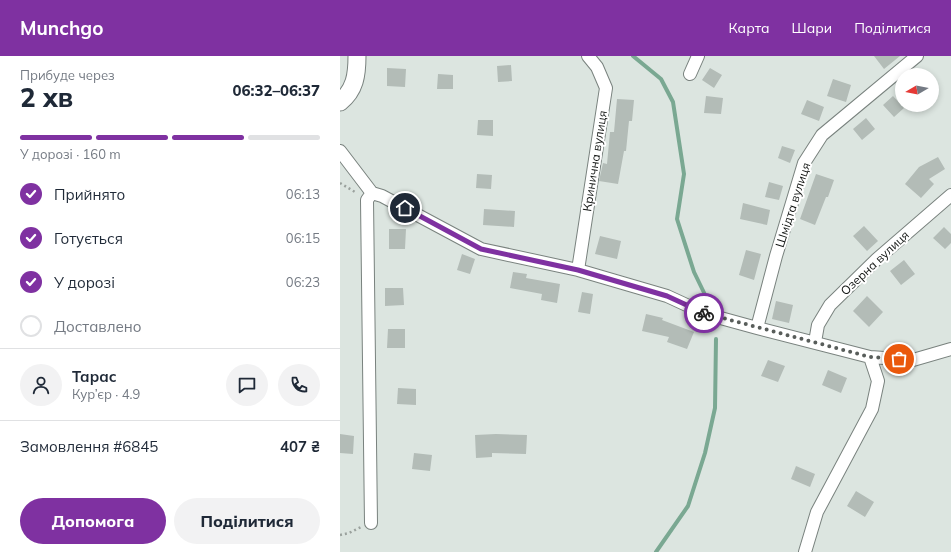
<!DOCTYPE html>
<html lang="uk">
<meta charset="utf-8">
<style>
:root{--surface:#fff;--page:#f2f2f3;--text:#1f2937;--muted:#747a83;--line:#e0e1e3;--accent:#7f31a1}
body{margin:0;font-family:Mulish,sans-serif;background:var(--page);color:var(--text);height:100vh;display:flex;flex-direction:column;font-size:15px;white-space:nowrap}
*{box-sizing:border-box;margin:0}
p{font-size:13px;color:var(--muted)}
.icon{flex:none;width:22px;height:22px;fill:none;stroke:currentColor;stroke-width:2;stroke-linecap:round;stroke-linejoin:round}
.map{position:relative;flex:1;overflow:hidden}
.side{display:flex;flex-direction:column;background:var(--surface);width:340px}
.side>*{flex:none}
.needle{width:26px;rotate:260deg}
.fabs{position:absolute;left:555px;top:12px;display:grid;gap:8px}
.fabs a{display:grid;place-items:center;width:44px;height:44px;border-radius:50%;background:var(--surface);box-shadow:0 2px 6px #0003;font-size:20px}
.pin{position:absolute;display:grid;place-items:center;width:34px;height:34px;color:#fff;margin:-17px;border:2px solid #fff;border-radius:50%;box-shadow:0 1px 4px #0007}
.courier{position:absolute;display:grid;place-items:center;width:40px;height:40px;margin:-20px;border:3px solid #7f31a1;border-radius:50%;background:#fff;color:#222;box-shadow:0 1px 5px #0007}
.summary em{font-style:normal;font-weight:800}
.summary div{display:flex;flex-direction:column-reverse}
.summary{display:flex;align-items:center;justify-content:space-between;height:68px;padding:0 20px}
h1{font-size:26px;font-weight:800;line-height:30px}
.bar{display:grid;grid-template-columns:repeat(4,1fr);gap:6px 4px;align-content:center;height:48px;padding:0 20px}
.bar i{height:5px;border-radius:3px;background:var(--line)}
.bar .on{background:var(--accent)}
.bar p{grid-column:span 4}
.line{display:flex;align-items:center;gap:10px;padding:0 20px;border-top:1px solid var(--line)}
.line div{flex:1}
.round{display:grid;place-items:center;flex:none;width:42px;height:42px;border-radius:21px;background:var(--page)}
ol{padding:0 20px;list-style:none}
li{display:flex;align-items:center;gap:12px;height:44px}
li p{margin-inline-start:auto}
li .icon{padding:4px;border-radius:50%;background:var(--accent);color:#fff;stroke-width:4}
li:last-child{color:var(--muted)}
li i{width:22px;height:22px;border:2px solid var(--line);border-radius:50%}
.button{display:flex;gap:8px;margin-top:auto;padding:8px 20px}
.button a{flex:1;height:46px;border-radius:24px;background:var(--accent);color:#fff;font-size:16px;font-weight:800;line-height:46px;text-align:center}
.button a+a{background:var(--page);color:var(--text)}
header{display:flex;align-items:center;gap:24px;box-sizing:border-box;height:56px;padding:0 20px;background:var(--accent);color:#fff}
header strong{font-size:19px}
nav{display:flex;gap:22px;margin-inline-start:auto;font-size:14px}
main{display:flex;flex:1;min-height:0}
.map>svg:first-child{display:block}
.lines{fill:none;stroke-linecap:round;stroke-linejoin:round}
.stream{stroke:#7aa892;stroke-width:4}
.building{fill:#b3bcb7}
.street-casing{stroke:#79827e;stroke-width:14}
.secondary-casing{stroke:#79827e;stroke-width:19}
.path{stroke:#9aa19d;stroke-width:2.5;stroke-dasharray:2 3;stroke-linecap:butt}
.street{stroke:#fff;stroke-width:12}
.secondary{stroke:#fff;stroke-width:17}
.done{stroke:#585d5a;stroke-width:4;stroke-dasharray:0 7.2}
.route{stroke:#7f31a1;stroke-width:5}
.labels{text-anchor:middle;stroke-width:4;stroke-linejoin:round;paint-order:stroke}
.street-label{font-size:12px;fill:#111412;stroke:#fff}
</style>
<header>
<strong>Munchgo</strong>
<nav><a>Карта</a><a>Шари</a><a>Поділитися</a></nav>
</header>
<main>
<section class="side">
<div class="summary"><div><h1>2 хв</h1><p>Прибуде через</p></div><em>06:32–06:37</em></div>
<div class="bar"><i class="on"></i><i class="on"></i><i class="on"></i><i></i><p>У дорозі · 160 m</p></div>
<ol>
<li><svg class="icon" aria-label="check" viewBox="0 0 24 24"><path d="M5 12l5 5 9-10"/></svg>Прийнято<p>06:13</p></li>
<li><svg class="icon" aria-label="check" viewBox="0 0 24 24"><path d="M5 12l5 5 9-10"/></svg>Готується<p>06:15</p></li>
<li><svg class="icon" aria-label="check" viewBox="0 0 24 24"><path d="M5 12l5 5 9-10"/></svg>У дорозі<p>06:23</p></li>
<li><i></i>Доставлено</li>
</ol>
<div class="line" style="height:72px"><a class="round"><svg class="icon" aria-label="person" viewBox="0 0 24 24"><circle cx="12" cy="8" r="4"/><path d="M4 21q1-7 8-7t8 7"/></svg></a><div><b>Тарас</b><p>Кур’єр · 4.9</p></div><a class="round"><svg class="icon" aria-label="chat" viewBox="0 0 24 24"><path d="M4 5h16v11H9l-5 4z"/></svg></a><a class="round"><svg class="icon" aria-label="phone" viewBox="0 0 24 24"><path d="M5 4h4l2 5-3 2q2 4 5 5l2-3 5 2v4C11 20 4 13 5 4z"/></svg></a></div>
<div class="line" style="height:52px"><div>Замовлення #6845</div><b>407 ₴</b></div>
<div class="button"><a>Допомога</a><a>Поділитися</a></div>
</section>
<div class="map">
<svg width="611" height="496" viewBox="0 0 611 496">
<rect width="100%" height="100%" fill="#dce5e0"/>
<g class="lines">
<!-- stream -->
<path class="stream" d="M293,0L321,23L333,46L344,118L337,163L354,216L369,247
M316,496L348,450L365,397L375,352L376,283"/>
</g>
<!-- building -->
<path class="building" d="M534,0H560L544,13Z
M171,9L172,25L158,26L157,10Z
M47,12L66,13L65,31L47,30Z
M370,12L382,19L374,32L362,24Z
M98,18L113,19V33H97Z
M493,23L511,29L506,46L487,40Z
M366,40L383,42L381,58L364,57Z
M553,40L564,52L554,61L543,49Z
M277,43L294,44L292,65H289L286,95H284L278,128L259,125L263,107L267,108L270,76H274Z
M467,44L484,51L479,65L461,58Z
M526,62L535,73L522,84L513,73Z
M138,64H153V80L137,79Z
M442,90L455,94L450,107L438,102Z
M598,101L605,113L589,123L594,128L581,142L565,128L579,111Z
M137,118L152,119L151,133L136,132Z
M476,118L494,124L488,141H486L475,169L460,163Z
M429,126L443,130L439,144L425,141Z
M403,147L430,154L427,169L400,163Z
M144,153L175,155L174,171L143,169Z
M524,170L538,185L527,195L513,180Z
M604,171L611,178V187L605,193L593,182Z
M49,173H66L65,193H49Z
M260,180L281,185L277,203L255,198Z
M406,194L421,198L414,224L399,219Z
M122,198L135,203L130,218L117,214Z
M564,204L575,218L561,229L550,215Z
M173,216L187,218L186,222L220,228L217,247L201,244L202,238L170,232Z
M45,232H63L64,249L45,250Z
M242,236L253,238L250,258L238,256Z
M527,240L543,256L529,271L513,255Z
M436,245L453,249L449,267L432,263Z
M306,258L323,262L322,264L354,276L347,293L327,286L329,281L302,275Z
M48,273H65V292H47Z
M428,304L445,310L438,326L421,320Z
M488,314L507,322L501,337L482,329Z
M58,332L76,333V349L57,348Z
M0,378L14,380L13,398L0,397Z
M156,378L187,379L186,398L152,397V401L136,402L135,379Z
M74,397L92,399L90,415L72,413Z
M456,410L475,418L470,431L451,423Z
M516,435L534,446L525,461L507,450Z"/>
<g class="lines">
<defs>
<path id="street" d="M350,18L358,0
M0,95L32,137L42,140L141,193L238,214L327,240L366,258L417,272L530,301L573,304L611,293
M238,214L266,32L257,11L248,0
M417,272L436,200L464,107L482,79L577,0
M475,286L478,269L490,249L537,203L611,139
M31,467L27,144L32,137
M465,496L477,456L532,353L538,325L530,301"/>
<path id="secondary" d="M0,46C15,34 17,19 17,0"/>
</defs>
<!-- street casing -->
<use href="#street" class="street-casing"/>
<!-- secondary casing -->
<use href="#secondary" class="secondary-casing"/>
<!-- path -->
<path class="path" d="M0,127L15,136
M0,479L9,477L21,471"/>
<!-- street -->
<use href="#street" class="street"/>
<!-- secondary -->
<use href="#secondary" class="secondary"/>
</g>
<g class="lines">
<!-- done -->
<path class="done" d="M364,257L530,301L559,303"/>
<!-- route -->
<path class="route" d="M65,152L141,193L238,214L327,240L364,257"/>
</g>
<g class="labels">
<!-- street labels -->
<g class="street-label">
<text transform="translate(255 105) rotate(-81)" y="4">Кринична вулиця</text>
<text transform="translate(453 149) rotate(-72)" y="4">Шмідта вулиця</text>
<text transform="translate(535 207) rotate(-43)" y="4">Озерна вулиця</text>
</g>
</g>
</svg>
<div class="fabs">
<a><svg class="needle" viewBox="-14 -14 28 28"><path d="M0-13l5 13h-10z" fill="#e53935"/><path d="M0 13l5-13h-10z" fill="#747a83"/></svg></a>
</div>
<div class="pin" style="left:559px;top:303px;background:#ea580c"><svg class="icon" aria-label="bag" viewBox="0 0 24 24"><path d="M5 8h14l-1 12H6zM9 8a3 3 0 0 1 6 0"/></svg></div>
<div class="pin" style="left:65px;top:152px;background:#1f2937"><svg class="icon" aria-label="home" viewBox="0 0 24 24"><path d="M3 11l9-7 9 7M6 9v11h12V9"/></svg></div>
<div class="courier" style="left:364px;top:257px"><svg class="icon" aria-label="bike" viewBox="0 0 24 24"><circle cx="6" cy="16" r="4"/><circle cx="18" cy="16" r="4"/><path d="M6 16l4-8h5l3 8M10 8l3 8H6M13 5h3"/></svg></div>
</div>
</main>
